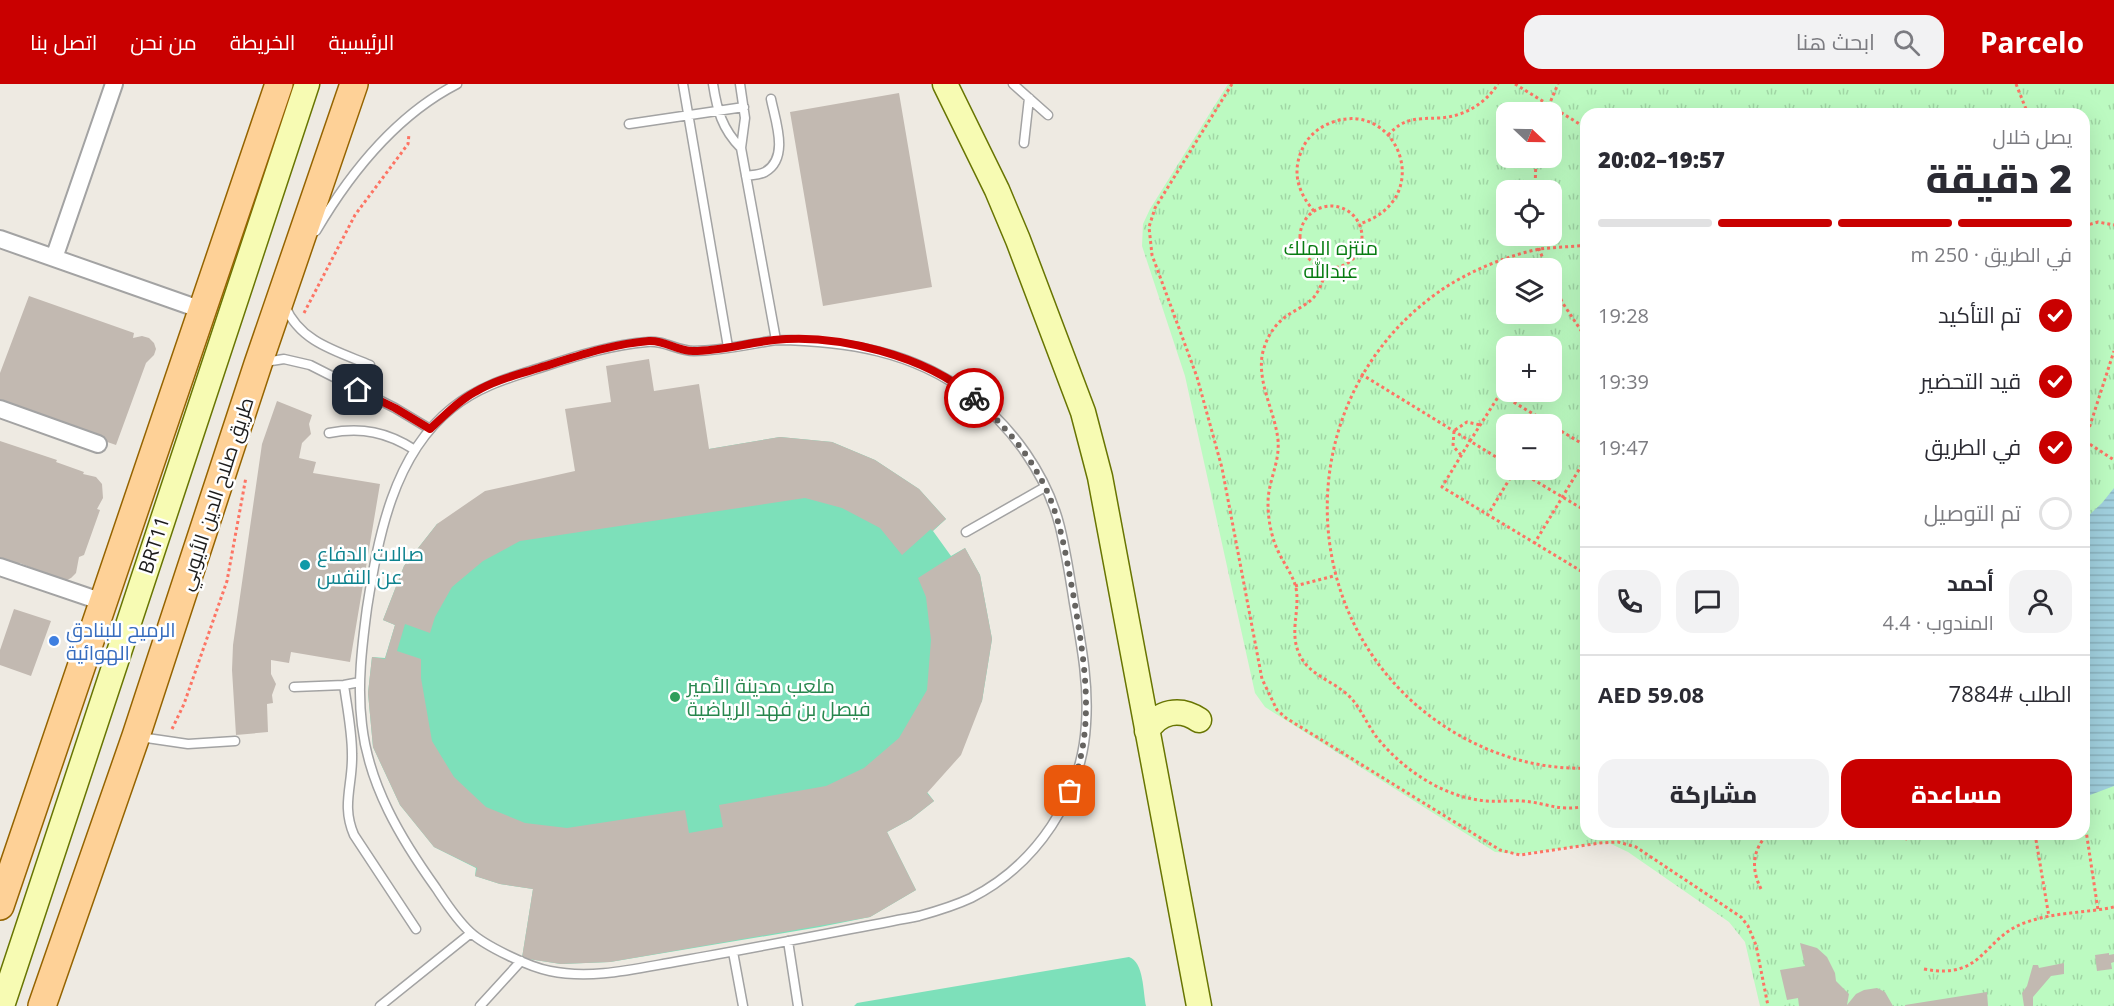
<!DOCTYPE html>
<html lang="ar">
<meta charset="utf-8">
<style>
:root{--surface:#fff;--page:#f2f2f3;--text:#2b2b33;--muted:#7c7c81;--line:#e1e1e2;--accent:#c90000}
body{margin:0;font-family:"Open Sans",Cairo,sans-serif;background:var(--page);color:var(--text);direction:rtl;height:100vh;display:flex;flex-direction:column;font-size:22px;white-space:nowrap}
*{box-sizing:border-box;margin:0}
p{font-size:20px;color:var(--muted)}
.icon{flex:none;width:33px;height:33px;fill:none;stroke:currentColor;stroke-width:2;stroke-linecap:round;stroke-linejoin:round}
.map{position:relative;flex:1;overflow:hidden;direction:ltr}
.details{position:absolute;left:1580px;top:24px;width:510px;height:732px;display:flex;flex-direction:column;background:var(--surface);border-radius:18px;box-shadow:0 6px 24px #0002;direction:rtl}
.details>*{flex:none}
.needle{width:39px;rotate:112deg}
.fabs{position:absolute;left:1496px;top:18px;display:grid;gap:12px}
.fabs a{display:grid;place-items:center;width:66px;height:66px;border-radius:12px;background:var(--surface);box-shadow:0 6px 24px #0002;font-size:30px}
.pin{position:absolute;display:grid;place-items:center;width:51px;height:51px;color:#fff;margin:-26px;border-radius:12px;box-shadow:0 3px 9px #0006}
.courier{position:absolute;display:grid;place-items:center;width:60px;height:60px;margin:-30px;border:4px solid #c90000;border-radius:50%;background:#fff;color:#222;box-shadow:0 2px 8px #0007}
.overview em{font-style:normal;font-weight:800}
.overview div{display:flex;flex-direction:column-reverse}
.overview{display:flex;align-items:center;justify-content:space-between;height:102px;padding:0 18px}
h1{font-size:39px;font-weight:800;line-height:45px}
.bar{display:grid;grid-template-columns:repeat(4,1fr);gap:9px 6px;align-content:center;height:72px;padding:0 18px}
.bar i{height:8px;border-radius:4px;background:var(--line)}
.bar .on{background:var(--accent)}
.bar p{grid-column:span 4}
.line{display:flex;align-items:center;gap:15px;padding:0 18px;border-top:2px solid var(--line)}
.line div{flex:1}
.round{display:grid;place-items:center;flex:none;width:63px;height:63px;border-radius:18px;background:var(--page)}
ol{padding:0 18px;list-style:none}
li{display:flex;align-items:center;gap:18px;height:66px}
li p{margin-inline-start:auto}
li .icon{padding:6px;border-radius:50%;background:var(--accent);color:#fff;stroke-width:4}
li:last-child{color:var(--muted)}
li i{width:33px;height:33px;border:3px solid var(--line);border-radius:50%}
.action{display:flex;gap:12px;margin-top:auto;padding:12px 18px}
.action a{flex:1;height:69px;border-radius:18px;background:var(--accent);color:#fff;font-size:24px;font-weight:800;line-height:69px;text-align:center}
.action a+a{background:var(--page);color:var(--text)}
header{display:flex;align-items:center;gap:36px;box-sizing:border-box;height:84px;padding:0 30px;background:var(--accent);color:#fff}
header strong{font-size:28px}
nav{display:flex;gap:33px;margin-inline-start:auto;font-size:21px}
.search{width:420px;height:54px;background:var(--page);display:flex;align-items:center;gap:15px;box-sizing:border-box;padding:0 21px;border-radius:18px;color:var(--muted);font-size:22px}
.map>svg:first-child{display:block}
.park{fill:url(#park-tufts);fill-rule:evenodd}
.pitch{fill:#7de0ba}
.water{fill:url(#water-rules)}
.building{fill:#c2b9b1}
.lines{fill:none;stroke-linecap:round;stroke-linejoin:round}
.service-casing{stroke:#a3a3a3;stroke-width:11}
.minor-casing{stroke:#a3a3a3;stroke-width:20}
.secondary-casing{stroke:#687502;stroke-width:27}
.primary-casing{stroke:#956400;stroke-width:30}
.path{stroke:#fd7464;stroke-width:3;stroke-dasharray:3 3;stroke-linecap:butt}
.service{stroke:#fff;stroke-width:8}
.minor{stroke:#fff;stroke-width:16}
.secondary{stroke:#f7fbb3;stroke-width:24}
.primary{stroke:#fed197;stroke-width:27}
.done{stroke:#666461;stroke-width:6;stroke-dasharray:0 10.8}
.route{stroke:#c90000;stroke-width:8}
.culture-dot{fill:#0f9aa8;stroke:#fff;stroke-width:2}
.shop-dot{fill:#3f7fe0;stroke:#fff;stroke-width:2}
.leisure-dot{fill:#2e9e5b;stroke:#fff;stroke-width:2}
.labels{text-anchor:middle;stroke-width:5;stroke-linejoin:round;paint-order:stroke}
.park-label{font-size:20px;fill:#087c12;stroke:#fff}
.street-label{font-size:20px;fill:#1c1c1c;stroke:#fff}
.culture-label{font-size:20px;fill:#0d838f;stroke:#fff;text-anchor:start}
.shop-label{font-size:20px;fill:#366cbe;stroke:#fff;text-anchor:start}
.leisure-label{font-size:20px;fill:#27864d;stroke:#fff;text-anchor:start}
</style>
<header>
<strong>Parcelo</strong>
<div class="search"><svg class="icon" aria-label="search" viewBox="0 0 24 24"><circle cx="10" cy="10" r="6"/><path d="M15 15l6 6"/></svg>ابحث هنا</div>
<nav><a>الرئيسية</a><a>الخريطة</a><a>من نحن</a><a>اتصل بنا</a></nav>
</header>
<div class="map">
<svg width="2114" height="922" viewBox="0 0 2114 922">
<defs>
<pattern id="park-tufts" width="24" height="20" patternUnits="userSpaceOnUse" patternTransform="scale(1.5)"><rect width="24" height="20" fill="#bcfac1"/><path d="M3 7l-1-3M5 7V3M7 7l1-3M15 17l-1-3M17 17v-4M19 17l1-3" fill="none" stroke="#a1d6a5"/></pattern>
<pattern id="water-rules" width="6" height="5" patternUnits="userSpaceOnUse" patternTransform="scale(1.5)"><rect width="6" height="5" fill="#a0cfdd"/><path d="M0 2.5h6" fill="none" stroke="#89b1bd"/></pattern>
</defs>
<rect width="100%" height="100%" fill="#eeeae2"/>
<!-- park -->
<path class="park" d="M1228,0H2114V922H1760L1745,858L1729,838L1628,768L1609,759L1594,760L1519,770L1495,768L1265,623L1255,609L1185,292L1142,162L1143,140L1150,125ZM1506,28H1551V74H1506ZM1586,30H2084V750H1586ZM1506,106H1551V152H1506ZM1506,184H1551V230H1506ZM1506,262H1551V308H1506ZM1506,340H1551V386H1506Z"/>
<!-- pitch -->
<path class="pitch" d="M780,353L832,358L875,376L919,405L946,435L933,447L951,472L965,464L980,491L992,555L982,617L927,708L934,717L911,735L887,748L916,806L870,833L820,843L610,878L561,880L522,874L533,805L500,800L475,792L476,784L434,763L400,721L373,663L368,609L372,573L385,574L395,541L383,536L404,482L437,440L709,365Z
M1129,873C1144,878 1143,908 1146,922H854L857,919Z"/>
<!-- water -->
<path class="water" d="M2114,404V702L2090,711L2084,676V436L2102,419Z"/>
<!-- building -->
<path class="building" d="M899,9L932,203L823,222L790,28Z
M29,212L134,249L133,254L142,252L149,254L154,259L156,265L154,271L146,279L116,361L0,321V289Z
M649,275L654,307L699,300L709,365L780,353L832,358L875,376L919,405L946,435L932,447L931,445L902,471L880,444L842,424L805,414L520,457L483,477L452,503L435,533L430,549L405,540L397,567L421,575V594L432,657L454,693L486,723L525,739L567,744L685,726L689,749L723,743L719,721L826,702L864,684L899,654L927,606L931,556L926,513L918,494L965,464L980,491L992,555L982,617L961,671L927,709L934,717L911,735L887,748L916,806L870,833L610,878L561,880L522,874L533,805L500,800L475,792L477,784L434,763L400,721L373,663L368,609L372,573L385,575L395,541L383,536L404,482L437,440L485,407L575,387L565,325L611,318L606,282Z
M277,317L312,331L309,340L311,350L302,359L299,374L316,378L313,389L380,400L350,578L291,568L289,579L271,576V590L276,600L272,611L273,619L267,620L268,648L236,651L232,586L233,561L262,360Z
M0,357L57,376L56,378L84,388L83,390L96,393L102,400L103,414L97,425L100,426L84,471L79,473L76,489L71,494L65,497L50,494L47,490L20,479L17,485L0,479Z
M14,525L51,537L31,592L0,581V566Z
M1800,859L1817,864L1827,873L1835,889L1836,897L1849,910L1847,921L1856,910L1864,906L1877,904L1885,908L1893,922H1799L1798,914L1787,916L1780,886L1805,882Z
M2109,869V871L2114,870V878L2111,879L2112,885L2097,887L2095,871Z
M2064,879V890L2051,892L2033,913V922H2024L2022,909L2027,902L2033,881H2038L2039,884Z
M1987,908L1988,922H1905V921Z"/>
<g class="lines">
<defs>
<path id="service" d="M683,0L728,263
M713,0C717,26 722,45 741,64
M740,0L745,34L741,64L776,256
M1013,0L1048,31
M629,40L744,23
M1024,59L1029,14
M746,92C752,91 760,91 765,88C790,74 775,36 771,15
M316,147C350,89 395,32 457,0
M285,222C300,258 336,267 370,281
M776,256C846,257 913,267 969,310C1012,342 1047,391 1060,443C1066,468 1070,493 1074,519C1081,559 1089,599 1086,640C1082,713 1036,781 971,814C954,822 937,827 919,832C840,847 760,863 680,877C638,884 593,896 550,887C529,883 485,862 470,848C456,835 446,819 436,804C401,755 369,702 362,641C357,602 362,562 367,524C378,454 393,371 452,324C480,301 512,293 546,282C579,271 612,261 647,258C664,256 677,267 694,267C721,267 750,260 776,256Z
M265,278L284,275L310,281L395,324L430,345
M329,349C362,343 387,348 415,366
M966,448L1045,403
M344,601C347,623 352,647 352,670C353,701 341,721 354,751L416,845
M294,603L344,601L360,598
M140,653L188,660L235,657
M788,857L798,922
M733,868L743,922
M380,922L471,849
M480,922L521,877"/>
<path id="minor" d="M0,155L202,226
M54,174L114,0
M0,325L98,360
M0,483L103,518"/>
<path id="secondary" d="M945,0L997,106L1018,156L1083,328L1100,393L1199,922
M1147,647C1159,627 1180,623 1199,636
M2,922L307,0"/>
<path id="primary" d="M0,822L279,0
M42,922L136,652L258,280L354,0"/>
</defs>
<!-- service casing -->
<use href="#service" class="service-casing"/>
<!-- minor casing -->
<use href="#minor" class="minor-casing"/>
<!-- secondary casing -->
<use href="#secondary" class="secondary-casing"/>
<!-- primary casing -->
<use href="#primary" class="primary-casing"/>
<!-- path -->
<path class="path" d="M1232,0L1155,124L1149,143L1152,171L1197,293L1222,384L1262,595L1277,626L1286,634L1500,766L1520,771L1600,759L1618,758L1636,763L1741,833L1748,842L1756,861L1768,922
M1515,0L1586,44
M2016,0L2028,30
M1546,28L1558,0
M1388,51C1405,33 1416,35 1439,34C1463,33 1485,20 1498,0
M1535,106L1536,74
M1300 153a31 31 0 1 1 62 0a31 31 0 1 1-62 0Z
M1314,127C1299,110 1292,90 1301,68C1306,54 1318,43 1333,38C1398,15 1437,116 1359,140
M2084,142L2098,138L2114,141
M1538,152L1539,165L1547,184
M1586,161C1571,163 1555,163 1540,165C1508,171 1467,188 1440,207C1288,313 1290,540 1444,642C1485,669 1536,686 1586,684
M1326,184C1324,194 1321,204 1314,213C1307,221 1297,225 1288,231C1274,240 1265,256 1262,272C1258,301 1275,328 1278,356C1280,379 1268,397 1268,419C1268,435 1271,452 1278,467C1284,480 1293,491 1296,504C1300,526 1290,546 1298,567C1307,592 1334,596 1351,614C1362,626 1368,643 1379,656C1405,687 1445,714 1487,717C1499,718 1511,716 1523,717C1548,719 1558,728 1586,722
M1551,193L1562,218L1586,254
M304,229L355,131L408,60L409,50
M1361,290L1470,357L1442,403L1586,490
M1551,341L1586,362
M1455,346L1467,338L1480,341
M1454,347L1453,362L1462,372
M2085,357L2114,376
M2084,360L2114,267
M1506,379L1470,357L1500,310L1550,340
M1517,386L1586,427
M1487,432L1515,386
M1534,460L1586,374
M1580,487L1586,478
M1295,502L1334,492
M172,645L184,620L227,497L246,393
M2084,733L2098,826
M1900,750L1909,757
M2035,750L2049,833
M1761,805C1751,785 1752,766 1768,750
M1924,885C1985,897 1983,852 2027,838C2055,828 2086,829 2114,823"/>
<!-- service -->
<use href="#service" class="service"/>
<!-- minor -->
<use href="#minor" class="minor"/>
<!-- secondary -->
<use href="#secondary" class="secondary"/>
<!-- primary -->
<use href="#primary" class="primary"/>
</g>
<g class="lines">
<!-- done -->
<path class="done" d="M974,314C1003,340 1028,368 1045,403C1061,436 1066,473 1073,509C1084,575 1097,643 1070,707"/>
<!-- route -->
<path class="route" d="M358,306L395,324L430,345C444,332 458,317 475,308C495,296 517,291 539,284C575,273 611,260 649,257C665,256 677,267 693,267C720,267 747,259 774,256C836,249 927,272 974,314"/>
</g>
<!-- markers -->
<circle class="culture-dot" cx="305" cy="481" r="6"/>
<circle class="shop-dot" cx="54" cy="557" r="6"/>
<circle class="leisure-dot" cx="675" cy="613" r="6"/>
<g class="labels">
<!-- park labels -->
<g class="park-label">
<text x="1331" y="171">منتزه الملك<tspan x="1331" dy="23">عبدالله</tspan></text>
</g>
<!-- street labels -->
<g class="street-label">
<text transform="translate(216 410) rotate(-72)" y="7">طريق صلاح الدين الأيوبي</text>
<text transform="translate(154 461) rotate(-72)" y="7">BRT11</text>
</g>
<!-- culture labels -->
<g class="culture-label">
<text x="317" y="477">صالات الدفاع<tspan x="317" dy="23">عن النفس</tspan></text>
</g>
<!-- shop labels -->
<g class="shop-label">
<text x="66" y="553">الرميح للبنادق<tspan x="66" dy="23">الهوائية</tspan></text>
</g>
<!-- leisure labels -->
<g class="leisure-label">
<text x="687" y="609">ملعب مدينة الأمير<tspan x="687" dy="23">فيصل بن فهد الرياضية</tspan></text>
</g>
</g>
</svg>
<div class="fabs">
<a><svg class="needle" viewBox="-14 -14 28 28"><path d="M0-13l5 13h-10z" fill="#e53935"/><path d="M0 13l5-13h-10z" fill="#7c7c81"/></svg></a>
<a><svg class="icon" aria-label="locate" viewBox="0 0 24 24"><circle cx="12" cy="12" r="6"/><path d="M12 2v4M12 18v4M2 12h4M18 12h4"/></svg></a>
<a><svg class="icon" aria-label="layers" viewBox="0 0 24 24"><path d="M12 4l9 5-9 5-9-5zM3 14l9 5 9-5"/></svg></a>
<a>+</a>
<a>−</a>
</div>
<div class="pin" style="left:1070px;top:707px;background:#ea580c"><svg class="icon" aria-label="bag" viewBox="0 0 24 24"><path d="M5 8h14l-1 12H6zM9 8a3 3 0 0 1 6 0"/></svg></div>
<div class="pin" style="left:358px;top:306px;background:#1f2937"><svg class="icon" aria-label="home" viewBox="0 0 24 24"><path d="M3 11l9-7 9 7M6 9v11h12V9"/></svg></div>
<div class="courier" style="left:974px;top:314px"><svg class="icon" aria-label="bike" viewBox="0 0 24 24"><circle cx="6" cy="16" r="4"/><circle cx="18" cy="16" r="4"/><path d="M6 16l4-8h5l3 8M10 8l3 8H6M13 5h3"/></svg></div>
<section class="details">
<div class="overview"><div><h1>2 دقيقة</h1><p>يصل خلال</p></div><em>19:57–20:02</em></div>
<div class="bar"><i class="on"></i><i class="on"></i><i class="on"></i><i></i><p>في الطريق · 250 m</p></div>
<ol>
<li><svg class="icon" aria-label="check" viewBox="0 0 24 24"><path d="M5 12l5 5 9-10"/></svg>تم التأكيد<p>19:28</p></li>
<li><svg class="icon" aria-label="check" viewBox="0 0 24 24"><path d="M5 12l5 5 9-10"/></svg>قيد التحضير<p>19:39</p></li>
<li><svg class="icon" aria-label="check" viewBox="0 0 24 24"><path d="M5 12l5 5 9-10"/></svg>في الطريق<p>19:47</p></li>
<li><i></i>تم التوصيل</li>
</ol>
<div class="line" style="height:108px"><a class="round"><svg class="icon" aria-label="person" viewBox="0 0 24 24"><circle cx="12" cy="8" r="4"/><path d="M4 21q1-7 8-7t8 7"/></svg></a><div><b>أحمد</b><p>المندوب · 4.4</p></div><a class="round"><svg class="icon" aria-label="chat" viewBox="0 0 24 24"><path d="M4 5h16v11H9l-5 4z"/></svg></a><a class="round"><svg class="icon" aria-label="phone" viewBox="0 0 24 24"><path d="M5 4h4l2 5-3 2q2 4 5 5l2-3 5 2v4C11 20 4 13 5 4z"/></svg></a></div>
<div class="line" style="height:78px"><div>الطلب #7884</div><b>AED 59.08</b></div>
<div class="action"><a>مساعدة</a><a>مشاركة</a></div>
</section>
</div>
